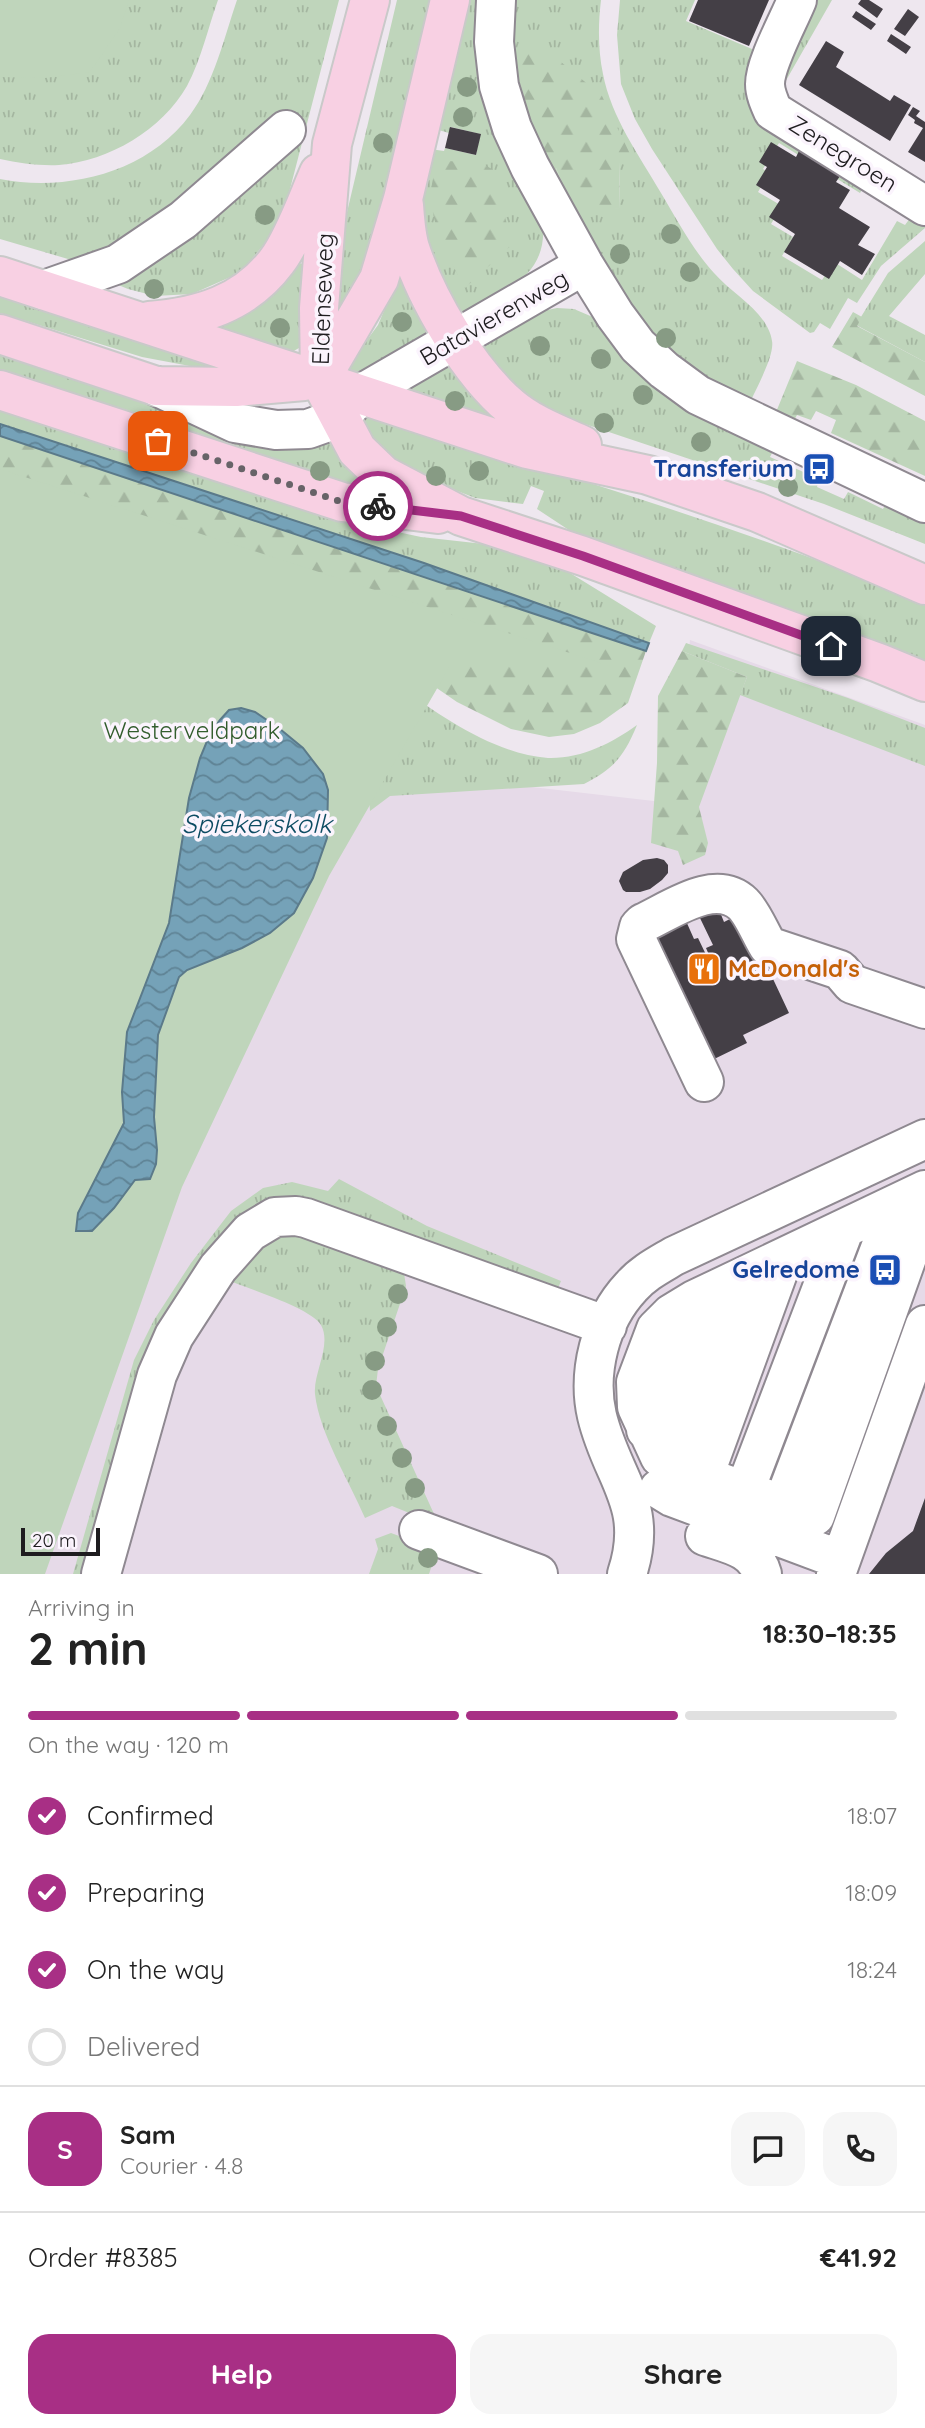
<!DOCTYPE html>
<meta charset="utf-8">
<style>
:root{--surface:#fff;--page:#f6f6f6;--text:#222;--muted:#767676;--line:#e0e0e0;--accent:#a82f85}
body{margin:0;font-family:Quicksand,sans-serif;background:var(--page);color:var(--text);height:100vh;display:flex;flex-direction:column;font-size:26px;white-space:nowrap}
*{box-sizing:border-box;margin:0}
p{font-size:23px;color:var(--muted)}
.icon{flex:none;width:38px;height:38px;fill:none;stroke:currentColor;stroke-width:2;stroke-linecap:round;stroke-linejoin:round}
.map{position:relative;height:1574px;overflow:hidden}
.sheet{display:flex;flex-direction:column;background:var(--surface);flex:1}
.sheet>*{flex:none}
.scale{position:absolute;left:21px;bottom:18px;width:79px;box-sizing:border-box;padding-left:7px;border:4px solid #1e1c1f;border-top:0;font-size:19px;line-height:24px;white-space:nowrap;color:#1e1c1f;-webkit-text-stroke:5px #fbf4fd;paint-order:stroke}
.pin{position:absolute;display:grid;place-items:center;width:60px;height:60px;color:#fff;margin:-30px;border-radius:14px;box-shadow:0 4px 10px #0006}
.courier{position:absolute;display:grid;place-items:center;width:70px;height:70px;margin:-35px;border:5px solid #a82f85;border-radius:50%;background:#fff;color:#222;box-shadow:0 2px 9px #0007}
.headline em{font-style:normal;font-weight:700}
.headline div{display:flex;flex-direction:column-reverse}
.headline{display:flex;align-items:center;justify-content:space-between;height:119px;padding:0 28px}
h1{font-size:46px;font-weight:700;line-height:52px}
.bar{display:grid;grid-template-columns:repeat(4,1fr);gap:10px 7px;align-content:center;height:84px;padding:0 28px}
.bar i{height:9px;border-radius:5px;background:var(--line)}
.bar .on{background:var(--accent)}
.bar p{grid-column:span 4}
.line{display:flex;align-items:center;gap:18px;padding:0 28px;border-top:2px solid var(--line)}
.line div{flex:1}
.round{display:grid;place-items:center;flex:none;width:74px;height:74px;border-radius:21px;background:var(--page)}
ol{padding:0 28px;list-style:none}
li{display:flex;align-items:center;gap:21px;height:77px}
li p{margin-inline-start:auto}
li .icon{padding:7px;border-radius:50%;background:var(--accent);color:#fff;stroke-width:4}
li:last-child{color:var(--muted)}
li i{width:38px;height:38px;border:4px solid var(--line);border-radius:50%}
.primary-button{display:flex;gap:14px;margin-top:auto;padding:14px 28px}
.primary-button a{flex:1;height:80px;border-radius:21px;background:var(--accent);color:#fff;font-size:28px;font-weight:700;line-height:80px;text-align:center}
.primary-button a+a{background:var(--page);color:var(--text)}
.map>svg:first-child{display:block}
.built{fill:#e6dae8}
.grass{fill:url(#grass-tufts);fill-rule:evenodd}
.forest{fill:url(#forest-firs)}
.park{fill:#bfd5bb}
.water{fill:url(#water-waves);stroke:#5b7a8a;stroke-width:2}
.building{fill:#443f46}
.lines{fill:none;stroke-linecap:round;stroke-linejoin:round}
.minor-casing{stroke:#8f8991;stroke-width:42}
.major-casing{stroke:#c9c9c9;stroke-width:42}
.minor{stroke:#fff;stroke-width:38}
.major{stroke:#f8d0e3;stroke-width:38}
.tree{fill:#879b84}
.done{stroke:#676368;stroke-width:7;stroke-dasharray:0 12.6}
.route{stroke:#a82f85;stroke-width:9}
.labels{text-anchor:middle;stroke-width:7;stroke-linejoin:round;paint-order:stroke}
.street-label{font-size:24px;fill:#1e1c1f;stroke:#fbf4fd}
.transit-label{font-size:24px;font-weight:bold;fill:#164399;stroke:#fbf4fd;text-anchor:end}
.park-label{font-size:24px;fill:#325d2d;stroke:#fbf4fd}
.food-label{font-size:24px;font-weight:bold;fill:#c56008;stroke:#fbf4fd;text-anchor:start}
.water-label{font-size:26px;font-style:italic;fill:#0d4c63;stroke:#fbf4fd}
</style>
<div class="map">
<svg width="925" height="1574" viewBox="0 0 925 1574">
<defs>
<pattern id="grass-tufts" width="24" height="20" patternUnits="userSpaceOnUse" patternTransform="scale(1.75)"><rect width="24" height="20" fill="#bfd5bb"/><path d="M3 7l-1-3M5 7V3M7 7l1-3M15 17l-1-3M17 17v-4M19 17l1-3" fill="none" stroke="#a4b6a0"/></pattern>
<pattern id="forest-firs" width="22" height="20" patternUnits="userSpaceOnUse" patternTransform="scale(1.75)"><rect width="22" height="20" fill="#bfd5bb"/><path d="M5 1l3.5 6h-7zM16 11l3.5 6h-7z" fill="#a4b6a0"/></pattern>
<pattern id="water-waves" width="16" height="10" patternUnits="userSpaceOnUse" patternTransform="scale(1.75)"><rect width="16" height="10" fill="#75a2b8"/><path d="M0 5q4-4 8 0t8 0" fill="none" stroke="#5f8395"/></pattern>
</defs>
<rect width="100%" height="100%" fill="#eee7ef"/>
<!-- built -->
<path class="built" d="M690,640L925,725V1574H0L359,767L671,803Z"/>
<!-- grass -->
<path class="grass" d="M0,0H218C208,28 201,60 187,86C162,130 109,161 59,165C39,166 19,163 0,159Z
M237,0H339L289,193L270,237L247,265L235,275L192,294L155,296L128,289L104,279L85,264L0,239V179C67,192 147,173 190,115C214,83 224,38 237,0Z
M397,0H434L393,178L360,285L339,317L336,283L340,242Z
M469,0H482L543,225C547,279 501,292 461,316L428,255L420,209L430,149L444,151L445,148L476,155L480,134L451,127L449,133L435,129L453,42Z
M509,0H601C598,25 598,50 603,74C611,117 640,157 661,193C677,220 693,250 714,273C732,294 768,312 772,341C775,356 755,390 749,405L703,381L643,329L538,155L511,72ZM620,162L619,209L568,198L556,168Z
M620,0H695L686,21L752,49L758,66L866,183L860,193L779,143L763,169L769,173L758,192L782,206L771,224L793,237L782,256L822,280L834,262L862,280L897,221L905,225L916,210L925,215V228L881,266L857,303L848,298L830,329L820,323L814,332L810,333L753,291L733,269L717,249L652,149L635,119L621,84L617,35Z
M817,0H832L776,98Z
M925,241V274L889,316L925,335V362L856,325L888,273Z
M297,263L304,264V345L287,355L219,333V328C256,308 273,298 297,263Z
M403,279L431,331L365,371L351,374L345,370L378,325L397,280Z
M0,291L228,365L227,373L142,357L0,313Z
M557,308L574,309L595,318L775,447L770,457L819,479L817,487L844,499L848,492L883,509L888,499L925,517V544L824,504L573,420C531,404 506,382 481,344L538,312Z
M0,354L324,435L373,494L0,376Z
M449,364L509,427L404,390Z
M0,404L393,531L421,537L484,544L549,560L656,626L649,643L424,563L0,424Z
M360,412C549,471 743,526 925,603V665L584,540L537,509L544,491L531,486L523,504L475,498L405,470L374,444L358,414Z
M686,643L848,698L925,728V766L740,695L747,677L682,651Z
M400,687C442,717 495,754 548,758C581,759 612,743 637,725C624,756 615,768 584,784L390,796L370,811L365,745Z
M339,1179L427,1226L561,1281L556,1293L315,1206L235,1229L89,1574H73L134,1360L154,1320L191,1263L231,1211L263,1188L292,1182L328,1191Z
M286,1229L404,1273L406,1286L378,1369L376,1386L439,1525L392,1506L365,1518C349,1481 319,1432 315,1394C313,1373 332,1345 321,1325C311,1308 246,1288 225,1279L247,1253Z
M391,1533L437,1550L429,1574H369L378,1549L375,1539Z"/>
<!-- forest -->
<path class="forest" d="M529,46L555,57L602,96L631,156L620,162L619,209L577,208L568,198L556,168L540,147L520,92L518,59Z
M445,161C532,162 486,193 515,242L465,288C449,258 424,215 433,179C435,173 442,166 445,161Z
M853,312L862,317L857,326L925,362V396L832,347Z
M797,361L856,385L925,421V476L831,433L836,420L816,411L811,420L797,415L791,426L774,417Z
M0,436L646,651L628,703L600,723L574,734L549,737L511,729L457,702L409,669L0,518Z
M682,651L747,677L699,807L708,843L705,855L683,865L678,851L651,843L657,763L658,696Z"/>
<!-- park -->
<path class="park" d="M0,0H129L120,28L90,72L45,78L0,77Z
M0,469L610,666H450L329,876L182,1187L45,1574H0Z"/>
<!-- water -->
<path class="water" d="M0,424L424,563L649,643L646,651L0,436Z
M241,708L255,712L280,729L303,748L323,774L328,790L327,838L313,878L294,913L270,933L242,948L187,970L179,977L158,1035L154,1117L157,1150L156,1164L150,1179L135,1180L114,1208L92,1231H76L78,1213L124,1123L122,1092L127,1032L169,923L189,798L200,758L210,734L220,720L229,710Z"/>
<!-- building -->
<path class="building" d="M698,0H769L749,46L689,21Z
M861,0H869L883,9L877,18L858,4Z
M908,9L919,17L905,36L894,29Z
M856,11L876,24L871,30L852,17Z
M891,34L911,47L906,54L887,41Z
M826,41L844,52L836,67L890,101L894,95L911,105L890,141L799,85Z
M913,107L920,111L916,116L925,122V162L908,152L923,128L914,123L915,120L908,115Z
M450,127L481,134L476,155L445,148Z
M771,142L796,157L799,151L840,176L836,182L850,190L839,208L870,227L858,245L875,254L862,275L840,261L829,279L784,252L795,234L769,217L780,200L756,185L767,167L759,162Z
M657,858L664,860L668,865V873L662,880L650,889L640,892H626L623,890L619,881L623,872L643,860Z
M718,907L724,922L742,913L789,1013L743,1035L747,1043L706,1063L648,937L682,912L694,939L698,938L710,963L712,962L706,948L713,945L699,916Z
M925,1498V1574H869L886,1553L913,1531Z"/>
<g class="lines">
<defs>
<path id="minor" d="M496,0L494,42L499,86L512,128L530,167L584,265L615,315L638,346L664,370L698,395L925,503
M797,0C789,20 765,63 765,84C765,93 769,102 773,111L925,206
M44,290L118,264L183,220L286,130
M156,386L235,423L276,430L308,429L339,418L361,394L584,265
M704,1082L636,939L639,927L643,923C670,911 715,877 743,904C753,914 760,933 768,946L840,970L852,984L925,1009
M925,1190L694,1300L671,1314L656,1329L636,1382L637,1407L660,1457L669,1464L815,1516L925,1207
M646,1430L693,1304
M669,1464L734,1283
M704,1476L783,1259
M659,1489L672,1497L841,1560
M745,1490L844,1230
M783,1504L897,1204
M419,1530L538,1574
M705,1536C728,1544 755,1548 762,1574
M101,1574L157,1375L174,1336L218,1268L250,1232L275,1217L296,1216L306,1218L607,1326
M627,1574C650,1504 612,1479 597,1416C587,1373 600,1320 631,1287C643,1273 659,1265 674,1256L925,1139
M836,1574L925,1325"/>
<path id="major" d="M370,0L332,144L319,308L320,380L357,450L383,475L461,516L583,556L879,663L925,682
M404,205C405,219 406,235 410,248C427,300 469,372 511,407C531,424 558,434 582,445
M0,276L527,449L648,475L757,512L925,585
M149,321C199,317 245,304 277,261C293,240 308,198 319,173
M0,334L156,386L236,387L304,381
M320,380L379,279L403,199L450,0
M0,390L342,502L438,514"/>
</defs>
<!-- minor casing -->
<use href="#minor" class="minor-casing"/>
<!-- major casing -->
<use href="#major" class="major-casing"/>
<!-- minor -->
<use href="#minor" class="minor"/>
<!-- major -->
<use href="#major" class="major"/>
</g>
<!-- trees -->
<g class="tree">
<circle cx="467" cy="87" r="10"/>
<circle cx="463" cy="117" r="10"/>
<circle cx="383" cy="143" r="10"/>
<circle cx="265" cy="215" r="10"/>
<circle cx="671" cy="234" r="10"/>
<circle cx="620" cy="254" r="10"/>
<circle cx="690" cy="272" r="10"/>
<circle cx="154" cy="289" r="10"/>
<circle cx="402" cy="322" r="10"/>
<circle cx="280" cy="328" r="10"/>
<circle cx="666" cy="338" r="10"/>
<circle cx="540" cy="346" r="10"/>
<circle cx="601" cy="359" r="10"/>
<circle cx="643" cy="395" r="10"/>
<circle cx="455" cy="401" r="10"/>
<circle cx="604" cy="423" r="10"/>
<circle cx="701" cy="442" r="10"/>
<circle cx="320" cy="471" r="10"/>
<circle cx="479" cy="471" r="10"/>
<circle cx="436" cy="476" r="10"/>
<circle cx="788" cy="487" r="10"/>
<circle cx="398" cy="1294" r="10"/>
<circle cx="387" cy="1327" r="10"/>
<circle cx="375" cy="1361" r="10"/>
<circle cx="372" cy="1390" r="10"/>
<circle cx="387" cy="1426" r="10"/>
<circle cx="402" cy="1458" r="10"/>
<circle cx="415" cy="1488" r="10"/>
<circle cx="428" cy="1558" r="10"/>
</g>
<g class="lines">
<!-- done -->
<path class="done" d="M158,441L342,502L378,506"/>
<!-- route -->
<path class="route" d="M378,506L461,516L583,556L831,646"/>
</g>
<!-- icons -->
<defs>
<symbol id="bus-square" viewBox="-11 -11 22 22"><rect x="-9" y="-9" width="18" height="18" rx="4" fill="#1a4fb4" stroke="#fbf4fd"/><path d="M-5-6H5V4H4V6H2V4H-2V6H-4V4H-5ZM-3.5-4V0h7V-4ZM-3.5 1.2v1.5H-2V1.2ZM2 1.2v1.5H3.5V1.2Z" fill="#fff"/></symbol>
<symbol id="restaurant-square" viewBox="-11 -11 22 22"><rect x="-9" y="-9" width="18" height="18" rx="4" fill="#e8710a" stroke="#fbf4fd"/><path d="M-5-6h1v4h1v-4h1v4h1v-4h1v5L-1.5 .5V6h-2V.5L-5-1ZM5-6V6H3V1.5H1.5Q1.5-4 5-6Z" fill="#fff"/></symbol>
</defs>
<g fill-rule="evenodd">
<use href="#bus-square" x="800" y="450" width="38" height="38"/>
<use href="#restaurant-square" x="685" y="950" width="38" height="38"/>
<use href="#bus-square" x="866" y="1251" width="38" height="38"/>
</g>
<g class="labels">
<!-- street labels -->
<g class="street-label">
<text transform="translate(843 154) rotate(32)" y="8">Zenegroen</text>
<text transform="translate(323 299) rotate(-88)" y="8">Eldenseweg</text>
<text transform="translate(494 318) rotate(-30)" y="8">Batavierenweg</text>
</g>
<!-- transit labels -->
<g class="transit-label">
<text x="794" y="477">Transferium</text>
<text x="860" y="1278">Gelredome</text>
</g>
<!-- park labels -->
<g class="park-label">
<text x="192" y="739">Westerveldpark</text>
</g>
<!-- food labels -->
<g class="food-label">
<text x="728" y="977">McDonald's</text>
</g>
<!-- water labels -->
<g class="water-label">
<text x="257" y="833">Spiekerskolk</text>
</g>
</g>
</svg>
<div class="scale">20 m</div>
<div class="pin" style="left:158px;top:441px;background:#ea580c"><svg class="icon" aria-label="bag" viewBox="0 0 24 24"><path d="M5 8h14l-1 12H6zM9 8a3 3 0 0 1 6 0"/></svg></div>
<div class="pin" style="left:831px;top:646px;background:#1f2937"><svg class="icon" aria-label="home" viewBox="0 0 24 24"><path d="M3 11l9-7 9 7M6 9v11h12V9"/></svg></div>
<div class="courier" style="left:378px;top:506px"><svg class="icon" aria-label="bike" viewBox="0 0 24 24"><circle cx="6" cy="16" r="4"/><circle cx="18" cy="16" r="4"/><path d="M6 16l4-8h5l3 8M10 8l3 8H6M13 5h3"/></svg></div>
</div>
<section class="sheet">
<div class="headline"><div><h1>2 min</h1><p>Arriving in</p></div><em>18:30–18:35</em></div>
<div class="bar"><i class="on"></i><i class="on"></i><i class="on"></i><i></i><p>On the way · 120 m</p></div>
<ol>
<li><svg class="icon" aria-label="check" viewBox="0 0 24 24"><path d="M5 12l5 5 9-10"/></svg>Confirmed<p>18:07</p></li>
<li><svg class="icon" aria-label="check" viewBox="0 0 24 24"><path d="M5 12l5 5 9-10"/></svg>Preparing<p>18:09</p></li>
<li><svg class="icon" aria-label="check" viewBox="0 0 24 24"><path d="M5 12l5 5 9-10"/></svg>On the way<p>18:24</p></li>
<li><i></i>Delivered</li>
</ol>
<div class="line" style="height:126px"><b class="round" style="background:var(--accent);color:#fff">S</b><div><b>Sam</b><p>Courier · 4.8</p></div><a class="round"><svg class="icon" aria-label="chat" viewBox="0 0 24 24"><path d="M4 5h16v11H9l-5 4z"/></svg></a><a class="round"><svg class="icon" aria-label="phone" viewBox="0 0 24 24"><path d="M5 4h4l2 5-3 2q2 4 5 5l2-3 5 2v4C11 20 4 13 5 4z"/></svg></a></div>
<div class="line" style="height:91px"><div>Order #8385</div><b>€41.92</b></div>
<div class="primary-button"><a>Help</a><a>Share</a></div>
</section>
